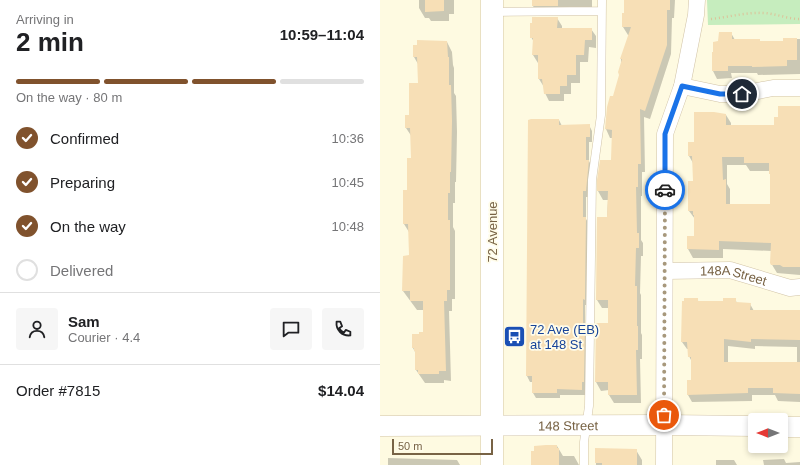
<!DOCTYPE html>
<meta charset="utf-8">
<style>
:root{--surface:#fff;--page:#f6f6f6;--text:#202124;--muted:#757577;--line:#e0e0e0;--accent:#80522d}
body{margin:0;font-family:Arial,sans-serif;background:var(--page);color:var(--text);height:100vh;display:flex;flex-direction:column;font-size:15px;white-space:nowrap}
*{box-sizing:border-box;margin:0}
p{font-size:13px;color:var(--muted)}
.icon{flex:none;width:22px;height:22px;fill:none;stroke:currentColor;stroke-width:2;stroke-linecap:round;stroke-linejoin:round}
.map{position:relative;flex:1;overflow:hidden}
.drawer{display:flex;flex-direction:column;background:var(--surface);width:380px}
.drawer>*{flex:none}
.needle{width:26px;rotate:270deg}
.tools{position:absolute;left:368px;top:413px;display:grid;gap:8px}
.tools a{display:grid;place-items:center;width:40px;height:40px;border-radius:4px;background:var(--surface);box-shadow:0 2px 6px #0003;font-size:20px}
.scale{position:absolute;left:12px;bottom:10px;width:101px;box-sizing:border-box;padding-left:4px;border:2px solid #786345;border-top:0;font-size:11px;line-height:14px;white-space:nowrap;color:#786345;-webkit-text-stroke:3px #fffce9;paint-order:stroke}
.pin{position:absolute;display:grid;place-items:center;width:34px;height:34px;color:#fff;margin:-17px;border:2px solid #fff;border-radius:50%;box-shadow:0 1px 4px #0007}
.courier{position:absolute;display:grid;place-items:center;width:40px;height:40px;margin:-20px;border:3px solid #1a73e8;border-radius:50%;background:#fff;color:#222;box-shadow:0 1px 5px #0007}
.overview em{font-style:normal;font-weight:700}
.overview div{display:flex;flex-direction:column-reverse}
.overview{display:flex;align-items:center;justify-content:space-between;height:68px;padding:0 16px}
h1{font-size:26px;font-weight:700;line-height:30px}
.bar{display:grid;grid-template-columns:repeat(4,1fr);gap:6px 4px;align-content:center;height:48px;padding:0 16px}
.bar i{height:5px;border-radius:3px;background:var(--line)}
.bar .current{background:var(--accent)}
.bar p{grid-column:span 4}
.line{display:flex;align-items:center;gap:10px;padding:0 16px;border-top:1px solid var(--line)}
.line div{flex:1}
.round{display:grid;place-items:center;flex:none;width:42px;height:42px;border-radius:4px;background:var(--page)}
ol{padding:0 16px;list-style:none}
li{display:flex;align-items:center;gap:12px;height:44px}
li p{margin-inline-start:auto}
li .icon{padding:4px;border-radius:50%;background:var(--accent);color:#fff;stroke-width:4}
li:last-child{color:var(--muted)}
li i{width:22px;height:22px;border:2px solid var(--line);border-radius:50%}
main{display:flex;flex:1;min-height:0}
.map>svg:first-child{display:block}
.green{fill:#c6edbe}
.shadow{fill:#0003;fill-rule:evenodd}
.building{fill:#f7dfb6;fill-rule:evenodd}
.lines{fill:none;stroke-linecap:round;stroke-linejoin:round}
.service-casing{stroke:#d1c3a7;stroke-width:9}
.minor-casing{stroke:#d1c3a7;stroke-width:17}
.tertiary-casing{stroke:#d1c3a7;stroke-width:21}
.secondary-casing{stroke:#d4c5a3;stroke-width:23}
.path{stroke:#dcc299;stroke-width:2.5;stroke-dasharray:1 3;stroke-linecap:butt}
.service{stroke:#fff;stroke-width:8}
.minor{stroke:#fff;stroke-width:16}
.tertiary{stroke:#fff;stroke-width:20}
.secondary{stroke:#fff;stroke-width:22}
.done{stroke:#a7987c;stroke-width:4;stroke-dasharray:0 7.2}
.route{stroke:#1a73e8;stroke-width:5}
.labels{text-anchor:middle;stroke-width:3.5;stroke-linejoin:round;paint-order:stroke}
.street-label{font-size:13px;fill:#786345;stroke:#fffce9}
.transit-label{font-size:13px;fill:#164399;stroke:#fffce9;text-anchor:start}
</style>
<main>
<section class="drawer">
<div class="overview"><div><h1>2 min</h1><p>Arriving in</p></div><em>10:59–11:04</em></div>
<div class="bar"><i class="current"></i><i class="current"></i><i class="current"></i><i></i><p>On the way · 80 m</p></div>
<ol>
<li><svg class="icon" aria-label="check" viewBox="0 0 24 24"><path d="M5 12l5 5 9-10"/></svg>Confirmed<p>10:36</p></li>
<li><svg class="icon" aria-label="check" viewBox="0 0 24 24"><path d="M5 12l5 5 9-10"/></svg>Preparing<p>10:45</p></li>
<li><svg class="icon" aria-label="check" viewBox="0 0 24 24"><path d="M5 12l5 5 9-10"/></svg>On the way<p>10:48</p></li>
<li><i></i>Delivered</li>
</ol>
<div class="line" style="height:72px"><a class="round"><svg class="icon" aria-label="person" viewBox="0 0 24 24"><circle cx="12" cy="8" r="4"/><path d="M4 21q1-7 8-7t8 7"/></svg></a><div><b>Sam</b><p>Courier · 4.4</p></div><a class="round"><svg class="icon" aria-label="chat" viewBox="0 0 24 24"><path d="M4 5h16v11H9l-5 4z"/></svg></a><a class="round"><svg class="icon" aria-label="phone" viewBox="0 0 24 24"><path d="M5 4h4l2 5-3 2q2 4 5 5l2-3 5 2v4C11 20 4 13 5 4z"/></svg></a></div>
<div class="line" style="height:52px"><div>Order #7815</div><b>$14.04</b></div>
</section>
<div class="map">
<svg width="420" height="465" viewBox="0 0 420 465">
<rect width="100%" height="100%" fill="#fefae1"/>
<!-- green -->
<path class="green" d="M327,0H420V24L328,25Z"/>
<!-- shadow -->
<path class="shadow" d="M39,0H74V14H69V21H51L49,18H45L39,8Z
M153,0H212V7L158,15L153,6Z
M245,0H295L294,18H292L291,54L270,119L264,117L265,172H262V196H261V240L263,243V256H261L260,293L261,295V333L262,335V359H260L261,403H234L229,395V390L221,391L216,382L217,324H229V308H222L217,300L227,218L228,200H223L218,191L232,161L233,138H230L226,129L241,75V59L249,35H248L243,27L245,14Z
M177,18L182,26V29H211L216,36V48L209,47L208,62H200V83H191V94H184V101H169L165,93L164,87L159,79V63H158L153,55L154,42L151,37Z
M351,33L355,40H379L381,42H404V39H420V74L378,75L377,73H351L352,78L337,79L333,71V53L339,42Z
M67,42L72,52L73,65L74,68V93L76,96L77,132L76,182H75V203H73V227L75,231V299H72V311H69L71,381L64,380V383H45L36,370V354L33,348V335H40L44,333V310H37L23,291L30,256L29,232L24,224V191H28L32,159V137L26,128L39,84L38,64L34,57Z
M420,107V275L397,273L391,263L392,251L343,249V258H313L308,249V237H315V219L309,211L314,182L313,163L309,156L315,143L346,115L351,123V126H395L399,118ZM347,165H366L370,171H390L391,205H350V189L347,184Z
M179,120L182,126L209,125L212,131V142H209V161L212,167L209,197H206V219L209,224L208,305H205V326L207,329V388H205V395H180V398H156L153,393V382H150L147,376Z
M317,299L319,302H344L355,299L357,303L370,304L374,311H420V402L398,401L395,395H372V401L312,402L308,395L312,381V362L309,356L308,349H307L302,342ZM348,346L375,349V346L417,347V363H348Z
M177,446L183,456H194L199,465H152Z
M216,449L256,450L262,460V465H216Z
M8,458L77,460L80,465H8Z
M404,459L406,463L420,462V465H384L383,460Z
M336,460H354L357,465H336Z"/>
<!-- building -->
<path class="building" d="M45,0H64V11L45,12Z
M152,0H178V6H152Z
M244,0H290V10H287V45L265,111L260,109L261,164H258V187H256L257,233H259V248H256L255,286H257V326H258V350H256L257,395H228V382H215L216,323H228V300H216L217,217H227L228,191H217V180L220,160H231L232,130L225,129L227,107L230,96H233L239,75L238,72L242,59H240L251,27H242V13H244Z
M152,17H178L177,28H212V40H205L204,55H196V75H187V86H180V94H164L162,79H158V55H152L153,38H150V23H152Z
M339,32H352V39H380V41H403V38H417V60H407V66L372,67V66H348V71H332V52H333V42L338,41Z
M37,40L67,41L68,57H69V85H71L72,121L71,172H70V193H68V220H70V290H67V301H64L66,371H59V374H38V370H35V351H34V348H32V334H39V332H43V301H30V291H22L23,256L29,255L28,224H23V190H27V158H31L30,128H25V115H29V83H38L37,57H33V45H37Z
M398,106H420V267H403L400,265H391L390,263L391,243L339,241V250L307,249V236H314V215H313V211H308V181H313L312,156H308V142H314V112H334L346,114V125H394V117H398ZM342,157H364V163H389V174H390V204H346V179L343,180Z
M151,119H179V125L210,124V137H206V160H209L206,191H203V217H206L205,300L203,299V323H205L204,382H202V390L177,389V393H152V376H146L148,120Z
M304,298H318V301H343V298H356V302L371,303L370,310H420V340L371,339V342L344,339V362H420V394L393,393V388H368V393L307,395V380H311V357H308L307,342H301L302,301H304Z
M166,445H177V448H179V465H151V451H154V446Z
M215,448L257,449V465H222V463H215Z"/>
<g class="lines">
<defs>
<path id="service" d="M112,12L221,11
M204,465V442L209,406L212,180L221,115L222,0"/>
<g id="minor">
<path d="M302,86L340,94H362L393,88H420"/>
<path id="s1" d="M285,271L350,270L410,288L420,287"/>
<path d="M284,465L285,134L302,86L316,15L317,0"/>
</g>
<g id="tertiary">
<path id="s2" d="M0,426L284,425L375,426"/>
<path d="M401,427H420"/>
</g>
<path id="secondary" d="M112,465V0"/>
</defs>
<!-- service casing -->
<use href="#service" class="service-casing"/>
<!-- minor casing -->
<use href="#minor" class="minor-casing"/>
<!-- tertiary casing -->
<use href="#tertiary" class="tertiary-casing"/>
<!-- secondary casing -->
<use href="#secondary" class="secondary-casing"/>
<!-- path -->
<path class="path" d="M331,19C349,17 367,12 385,13C397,14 408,19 420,19"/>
<!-- service -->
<use href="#service" class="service"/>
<!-- minor -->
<use href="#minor" class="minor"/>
<!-- tertiary -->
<use href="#tertiary" class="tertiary"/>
<!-- secondary -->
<use href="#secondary" class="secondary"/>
</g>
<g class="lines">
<!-- done -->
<path class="done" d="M284,415L285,190"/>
<!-- route -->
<path class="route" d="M285,190V134L302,86L340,94H362"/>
</g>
<!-- icons -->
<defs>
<symbol id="bus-square" viewBox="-11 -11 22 22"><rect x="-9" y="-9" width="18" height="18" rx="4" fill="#1a4fb4" stroke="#fffce9"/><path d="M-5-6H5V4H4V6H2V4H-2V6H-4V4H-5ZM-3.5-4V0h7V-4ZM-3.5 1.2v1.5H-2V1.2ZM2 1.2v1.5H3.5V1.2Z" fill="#fff"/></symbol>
</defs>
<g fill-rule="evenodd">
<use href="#bus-square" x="122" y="324" width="25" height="25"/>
</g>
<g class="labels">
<!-- street labels -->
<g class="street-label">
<text transform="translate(112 232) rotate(-90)" y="5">72 Avenue</text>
<text dy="5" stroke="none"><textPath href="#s1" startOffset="69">148A Street</textPath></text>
<text dy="5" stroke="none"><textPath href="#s2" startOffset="188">148 Street</textPath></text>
</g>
<!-- transit labels -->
<g class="transit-label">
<text x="150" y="334">72 Ave (EB)<tspan x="150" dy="15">at 148 St</tspan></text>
</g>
</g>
</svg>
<div class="tools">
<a><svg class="needle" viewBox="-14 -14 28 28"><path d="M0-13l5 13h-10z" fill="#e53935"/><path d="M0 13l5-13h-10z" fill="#757577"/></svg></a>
</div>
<div class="scale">50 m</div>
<div class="pin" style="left:284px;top:415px;background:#ea580c"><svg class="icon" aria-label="bag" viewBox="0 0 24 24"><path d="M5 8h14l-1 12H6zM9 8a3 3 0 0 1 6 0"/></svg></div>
<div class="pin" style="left:362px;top:94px;background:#1f2937"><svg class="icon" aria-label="home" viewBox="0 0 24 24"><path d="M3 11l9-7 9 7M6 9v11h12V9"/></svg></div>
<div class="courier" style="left:285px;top:190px"><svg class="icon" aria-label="car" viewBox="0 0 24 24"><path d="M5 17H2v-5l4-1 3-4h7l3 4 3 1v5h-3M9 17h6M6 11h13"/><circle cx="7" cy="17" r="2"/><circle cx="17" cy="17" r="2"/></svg></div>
</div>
</main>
